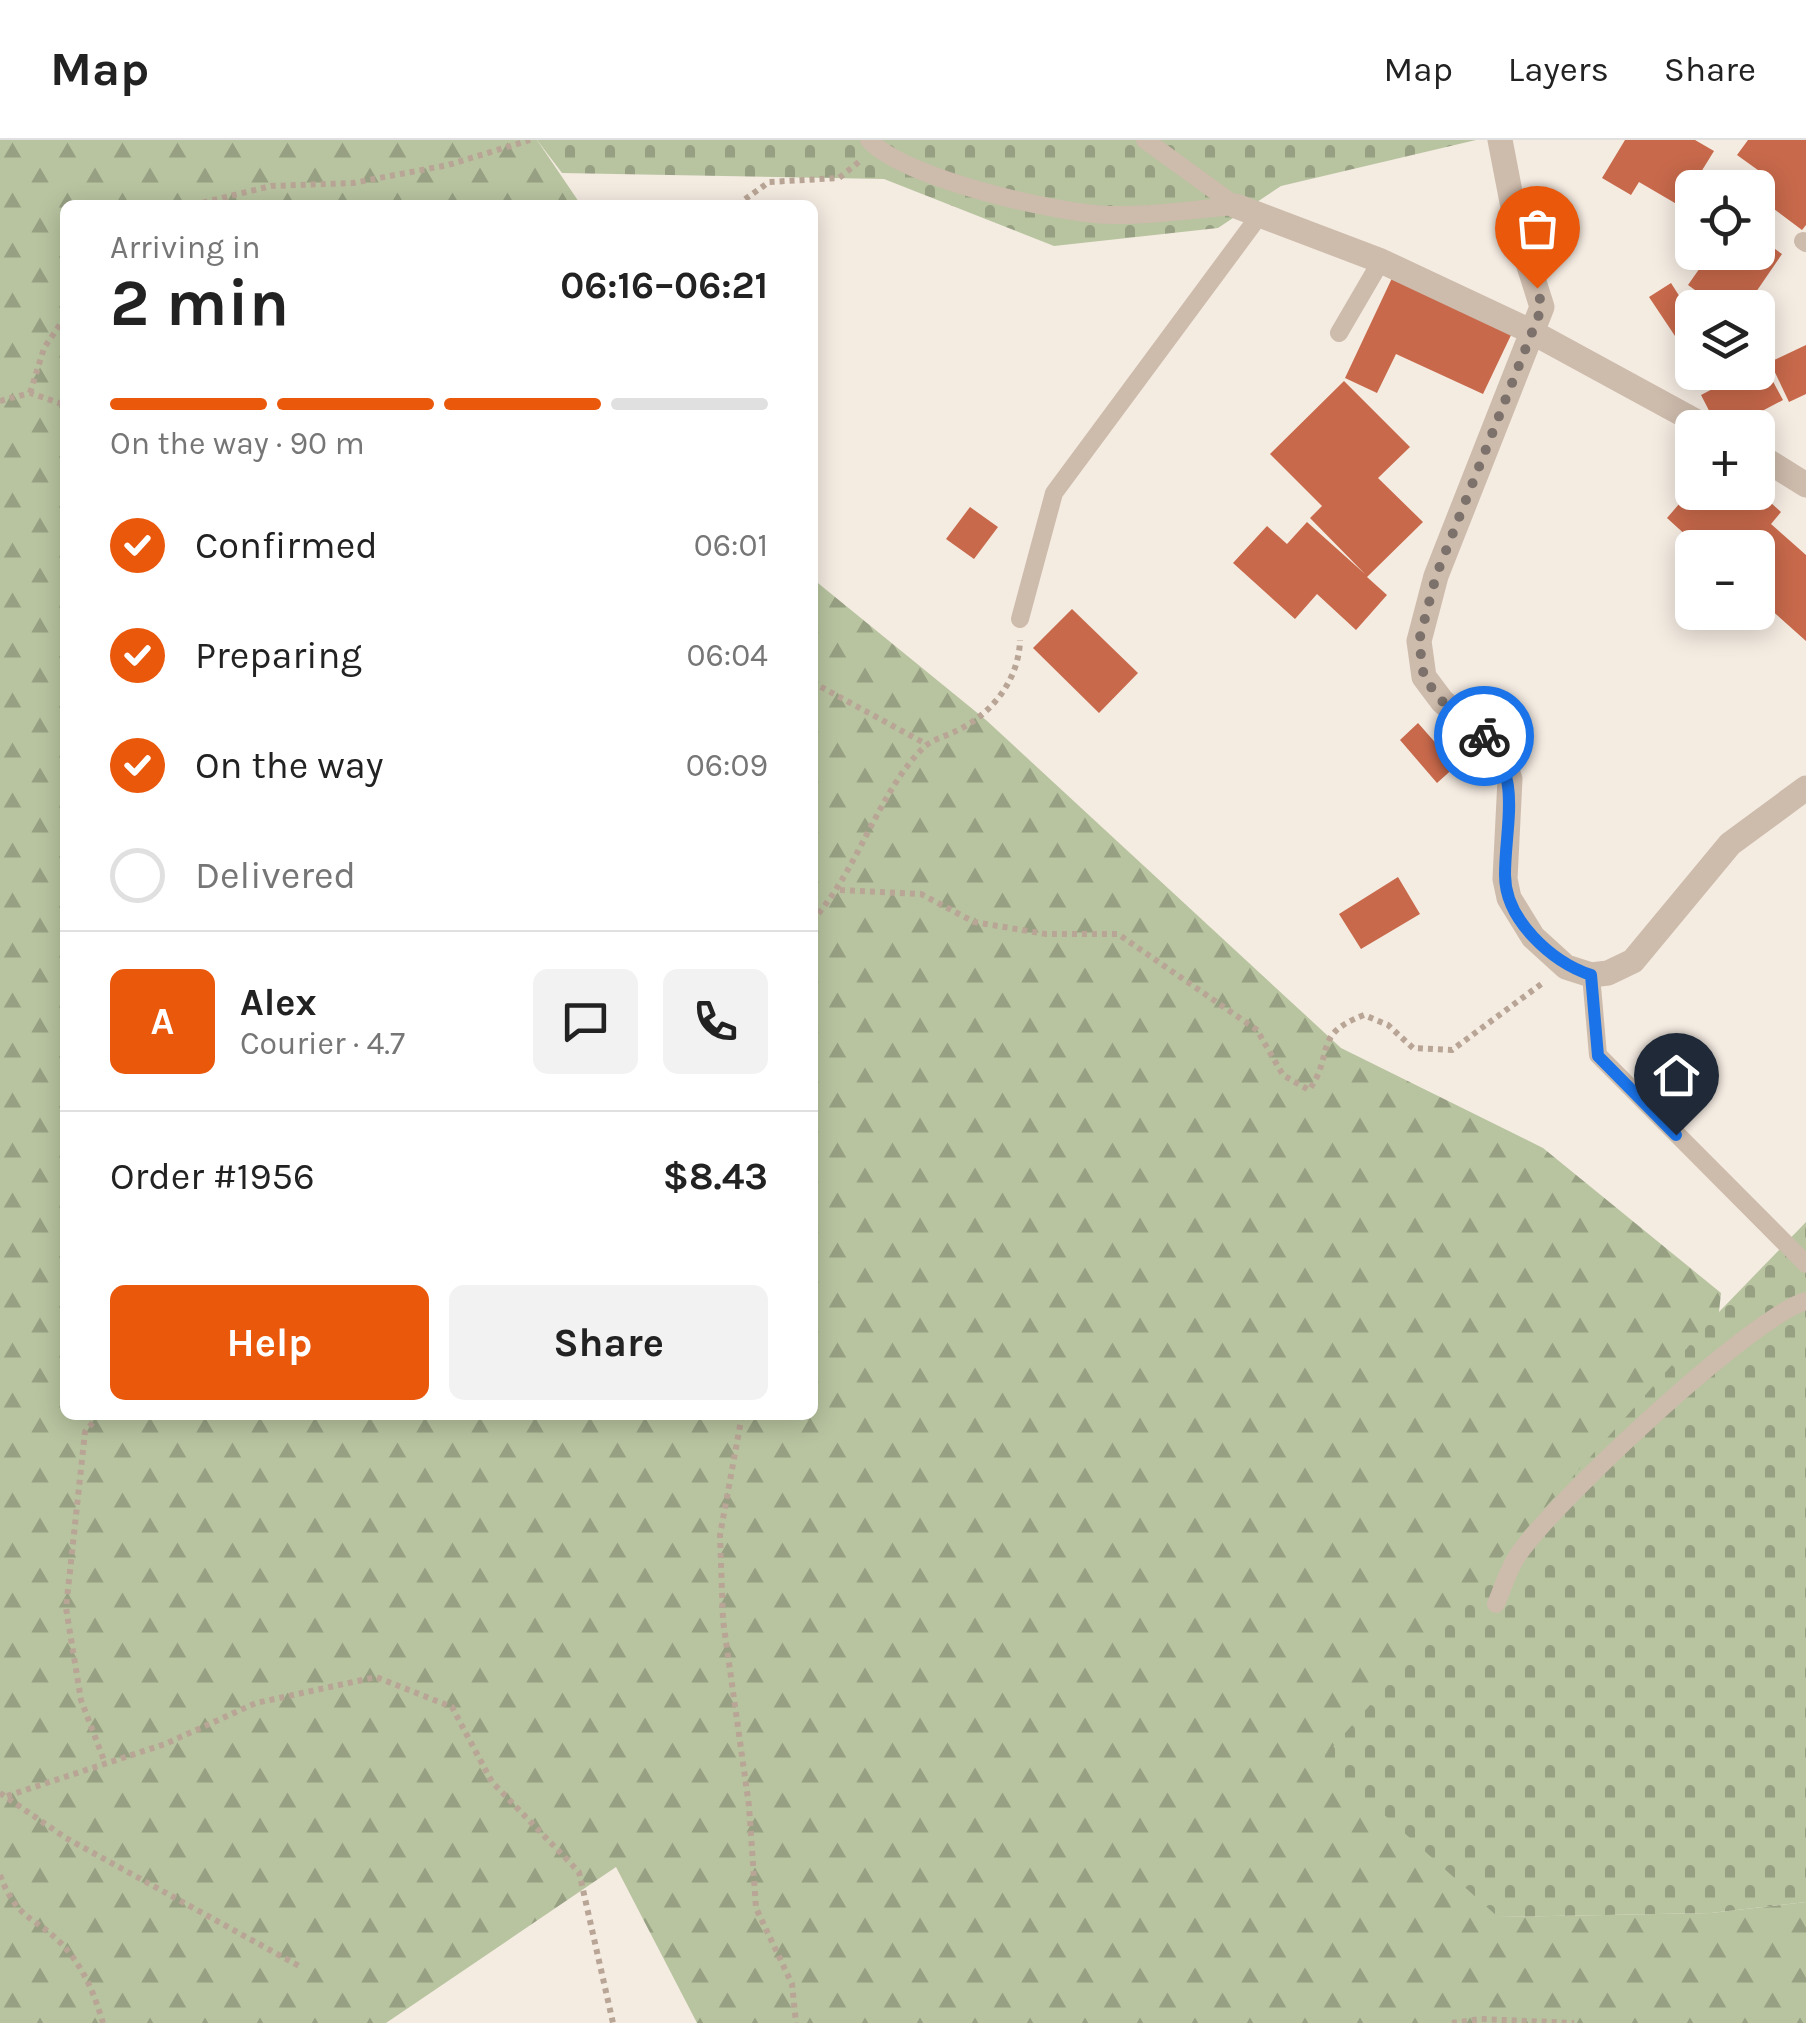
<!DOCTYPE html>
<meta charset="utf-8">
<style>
:root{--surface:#fff;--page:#f2f2f2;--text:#222;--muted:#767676;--line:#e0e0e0;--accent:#ea580c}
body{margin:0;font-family:Karla,sans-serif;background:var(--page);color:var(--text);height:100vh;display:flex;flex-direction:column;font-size:38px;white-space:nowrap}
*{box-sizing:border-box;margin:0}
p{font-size:32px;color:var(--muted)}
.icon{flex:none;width:55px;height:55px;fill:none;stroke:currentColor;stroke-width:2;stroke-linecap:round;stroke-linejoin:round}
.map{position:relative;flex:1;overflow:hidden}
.panel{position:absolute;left:60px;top:60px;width:758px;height:1220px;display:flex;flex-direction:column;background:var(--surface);border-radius:15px;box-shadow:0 5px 25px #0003}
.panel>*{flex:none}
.buttons{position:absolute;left:1675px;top:30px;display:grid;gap:20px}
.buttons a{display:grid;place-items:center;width:100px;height:100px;border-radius:15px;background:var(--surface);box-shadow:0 5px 25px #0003;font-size:50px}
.pin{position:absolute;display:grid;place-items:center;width:85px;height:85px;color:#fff;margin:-102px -42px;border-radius:50% 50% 50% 0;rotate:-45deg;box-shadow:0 0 10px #0007}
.pin .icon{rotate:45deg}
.courier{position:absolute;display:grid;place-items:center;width:100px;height:100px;margin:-50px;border:8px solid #1a73e8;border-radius:50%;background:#fff;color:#222;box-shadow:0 2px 12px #0007}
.headline em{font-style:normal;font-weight:700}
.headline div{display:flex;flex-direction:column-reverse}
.headline{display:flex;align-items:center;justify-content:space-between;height:170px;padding:0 50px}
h1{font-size:65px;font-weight:700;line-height:75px}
.bar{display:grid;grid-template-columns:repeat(4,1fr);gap:15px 10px;align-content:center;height:120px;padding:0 50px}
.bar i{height:12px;border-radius:8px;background:var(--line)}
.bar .on{background:var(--accent)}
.bar p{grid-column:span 4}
.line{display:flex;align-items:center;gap:25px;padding:0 50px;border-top:2px solid var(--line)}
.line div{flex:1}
.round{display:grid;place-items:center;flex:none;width:105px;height:105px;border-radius:15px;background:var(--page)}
ol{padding:0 50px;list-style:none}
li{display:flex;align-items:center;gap:30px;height:110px}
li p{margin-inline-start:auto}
li .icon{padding:10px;border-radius:50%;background:var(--accent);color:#fff;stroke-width:4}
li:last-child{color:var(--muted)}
li i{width:55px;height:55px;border:5px solid var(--line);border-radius:50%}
.button{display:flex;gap:20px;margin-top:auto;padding:20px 50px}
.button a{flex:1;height:115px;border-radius:15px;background:var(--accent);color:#fff;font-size:40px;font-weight:700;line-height:115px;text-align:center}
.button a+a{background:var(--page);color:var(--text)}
header{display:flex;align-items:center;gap:60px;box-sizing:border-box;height:140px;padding:0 50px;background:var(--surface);border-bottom:2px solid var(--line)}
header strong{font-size:48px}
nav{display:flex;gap:55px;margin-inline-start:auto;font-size:35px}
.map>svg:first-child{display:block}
.forest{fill:url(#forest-firs)}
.cemetery{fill:url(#cemetery-stones)}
.building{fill:#c8694b}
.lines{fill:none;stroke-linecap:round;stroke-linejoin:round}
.path{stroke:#b9a596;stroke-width:6;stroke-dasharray:5 5;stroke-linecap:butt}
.service{stroke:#cdbbac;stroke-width:18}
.minor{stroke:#cdbbac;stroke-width:25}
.done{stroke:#7c716b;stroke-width:10;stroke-dasharray:0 18}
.route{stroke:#1a73e8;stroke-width:12}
</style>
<header>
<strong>Map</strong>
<nav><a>Map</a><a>Layers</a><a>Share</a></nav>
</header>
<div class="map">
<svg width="1806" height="1883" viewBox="0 0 1806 1883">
<defs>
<pattern id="forest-firs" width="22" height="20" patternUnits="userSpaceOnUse" patternTransform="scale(2.5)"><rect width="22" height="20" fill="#b8c4a0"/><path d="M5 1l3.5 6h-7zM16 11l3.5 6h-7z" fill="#97a083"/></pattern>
<pattern id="cemetery-stones" width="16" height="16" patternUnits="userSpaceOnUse" patternTransform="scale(2.5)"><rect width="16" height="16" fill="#b8c4a0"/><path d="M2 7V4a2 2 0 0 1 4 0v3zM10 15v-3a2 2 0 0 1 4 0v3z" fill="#97a083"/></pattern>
</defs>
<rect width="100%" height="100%" fill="#f4ebe1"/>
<!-- forest -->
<path class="forest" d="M0,0H537L581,65H65V1275H812L813,439L986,580L1341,908L1543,1008L1721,1153L1719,1172L1498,1777L1711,1773L1806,1762V1883H697L616,1727L386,1883H0Z"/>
<!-- cemetery -->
<path class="cemetery" d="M537,0H1476L1281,46L1218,88L1054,106L884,39L562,33Z
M1806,1082V1762L1711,1773L1498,1777L1322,1619L1719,1172Z"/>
<!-- building -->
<path class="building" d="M1625,0H1695L1714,11L1680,66L1639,42L1631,55L1602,38Z
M1748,0H1806V85L1802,90L1758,57V48H1751L1762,33L1737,15Z
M1758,97L1782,114L1745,168H1720L1688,145L1711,112H1758Z
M1393,136L1512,193L1483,254L1396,214L1377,253L1345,238Z
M1671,143L1692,176V194L1679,202L1649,157Z
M1806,205V254L1789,262L1770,222Z
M1763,223L1783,260L1730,288H1718L1701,255L1745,232H1758Z
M1344,241L1410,307L1378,338L1423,382L1367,437L1387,455L1356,490L1317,454L1295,479L1233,423L1267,386L1287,404L1307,382L1365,434L1310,378L1322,366L1270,314Z
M1692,349L1759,352L1781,372L1771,384L1806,415V501L1758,458V408H1700L1667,378Z
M970,367L998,387L974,419L946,399Z
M1072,469L1138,533L1099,573L1033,508Z
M1418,583L1456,626L1437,643L1400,600Z
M1398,737L1420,774L1361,809L1339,774Z"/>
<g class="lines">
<!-- path -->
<path class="path" d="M193,65L271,46L353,43L448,25L530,0
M737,65L769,42L839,38L860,21
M30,253L44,208L65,177
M0,261L30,253L65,265
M812,542L926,604
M840,750L921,754L974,782L1046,794H1118L1257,890L1283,935L1309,950C1335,914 1311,895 1364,875L1388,885L1413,908L1452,910L1544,842
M812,781C859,729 878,652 924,607C933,599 947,596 958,590C993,573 1019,539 1020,500
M99,1275L85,1292L66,1468L81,1560L105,1623
M742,1275L720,1395L723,1480L749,1666L756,1768L792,1844L796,1883
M0,1653L66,1698L299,1826
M7,1656L165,1604L256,1563L376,1537L452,1567L492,1642L579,1732L613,1883
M0,1735C18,1784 40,1777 68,1811C86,1833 95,1856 103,1883
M1452,1883L1481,1879L1574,1883"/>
<!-- service -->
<path class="service" d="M869,0C905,39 1058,74 1112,75C1153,76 1195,69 1236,66
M1145,0L1236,66
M1803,101L1806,103
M1339,193L1381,121
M1020,479L1054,353L1259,76
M1591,835L1598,915L1806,1124
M1496,1464C1503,1448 1508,1429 1518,1415C1553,1363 1751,1177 1806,1161"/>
<!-- minor -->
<path class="minor" d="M1500,0L1517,88L1542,167L1436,436L1419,501L1424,537L1442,561L1501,613L1510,639L1505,739L1509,758L1533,797L1566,827L1591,835L1608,833L1633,821L1730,704L1806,648
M1236,66L1381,121L1530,191L1708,288
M1758,315L1806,345"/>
</g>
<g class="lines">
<!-- done -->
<path class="done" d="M1484,596L1442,561L1424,538L1419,501L1436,436L1542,167L1537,148"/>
<!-- route -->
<path class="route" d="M1484,596C1523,638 1505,683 1505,735C1505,780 1552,822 1591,835L1598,916L1676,995"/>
</g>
</svg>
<div class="buttons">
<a><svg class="icon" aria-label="locate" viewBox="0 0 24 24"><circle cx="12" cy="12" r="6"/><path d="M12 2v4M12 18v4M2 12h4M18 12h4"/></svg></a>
<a><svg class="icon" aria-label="layers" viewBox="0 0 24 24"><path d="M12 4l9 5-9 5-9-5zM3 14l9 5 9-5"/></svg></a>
<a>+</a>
<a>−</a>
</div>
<div class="pin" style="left:1537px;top:148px;background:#ea580c"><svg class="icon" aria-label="bag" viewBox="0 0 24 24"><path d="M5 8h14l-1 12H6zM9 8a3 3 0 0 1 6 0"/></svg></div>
<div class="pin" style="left:1676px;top:995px;background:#1f2937"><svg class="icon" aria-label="home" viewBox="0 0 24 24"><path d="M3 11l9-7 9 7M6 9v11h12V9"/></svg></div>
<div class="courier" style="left:1484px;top:596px"><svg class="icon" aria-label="bike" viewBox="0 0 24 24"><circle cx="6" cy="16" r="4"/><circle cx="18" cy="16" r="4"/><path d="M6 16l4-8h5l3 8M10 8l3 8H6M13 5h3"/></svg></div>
<section class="panel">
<div class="headline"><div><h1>2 min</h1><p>Arriving in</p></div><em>06:16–06:21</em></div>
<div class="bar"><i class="on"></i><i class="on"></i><i class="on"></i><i></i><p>On the way · 90 m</p></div>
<ol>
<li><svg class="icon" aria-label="check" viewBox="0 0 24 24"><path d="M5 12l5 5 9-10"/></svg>Confirmed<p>06:01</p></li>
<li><svg class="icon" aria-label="check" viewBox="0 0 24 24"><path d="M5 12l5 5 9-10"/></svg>Preparing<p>06:04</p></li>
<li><svg class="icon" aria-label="check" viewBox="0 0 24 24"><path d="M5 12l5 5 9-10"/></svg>On the way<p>06:09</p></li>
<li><i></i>Delivered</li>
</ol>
<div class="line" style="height:180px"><b class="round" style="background:var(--accent);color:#fff">A</b><div><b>Alex</b><p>Courier · 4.7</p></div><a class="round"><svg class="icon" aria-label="chat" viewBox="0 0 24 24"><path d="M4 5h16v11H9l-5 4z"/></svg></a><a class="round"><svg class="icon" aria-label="phone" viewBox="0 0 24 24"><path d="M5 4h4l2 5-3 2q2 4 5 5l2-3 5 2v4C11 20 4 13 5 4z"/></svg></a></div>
<div class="line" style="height:130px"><div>Order #1956</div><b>$8.43</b></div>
<div class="button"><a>Help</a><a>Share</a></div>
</section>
</div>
